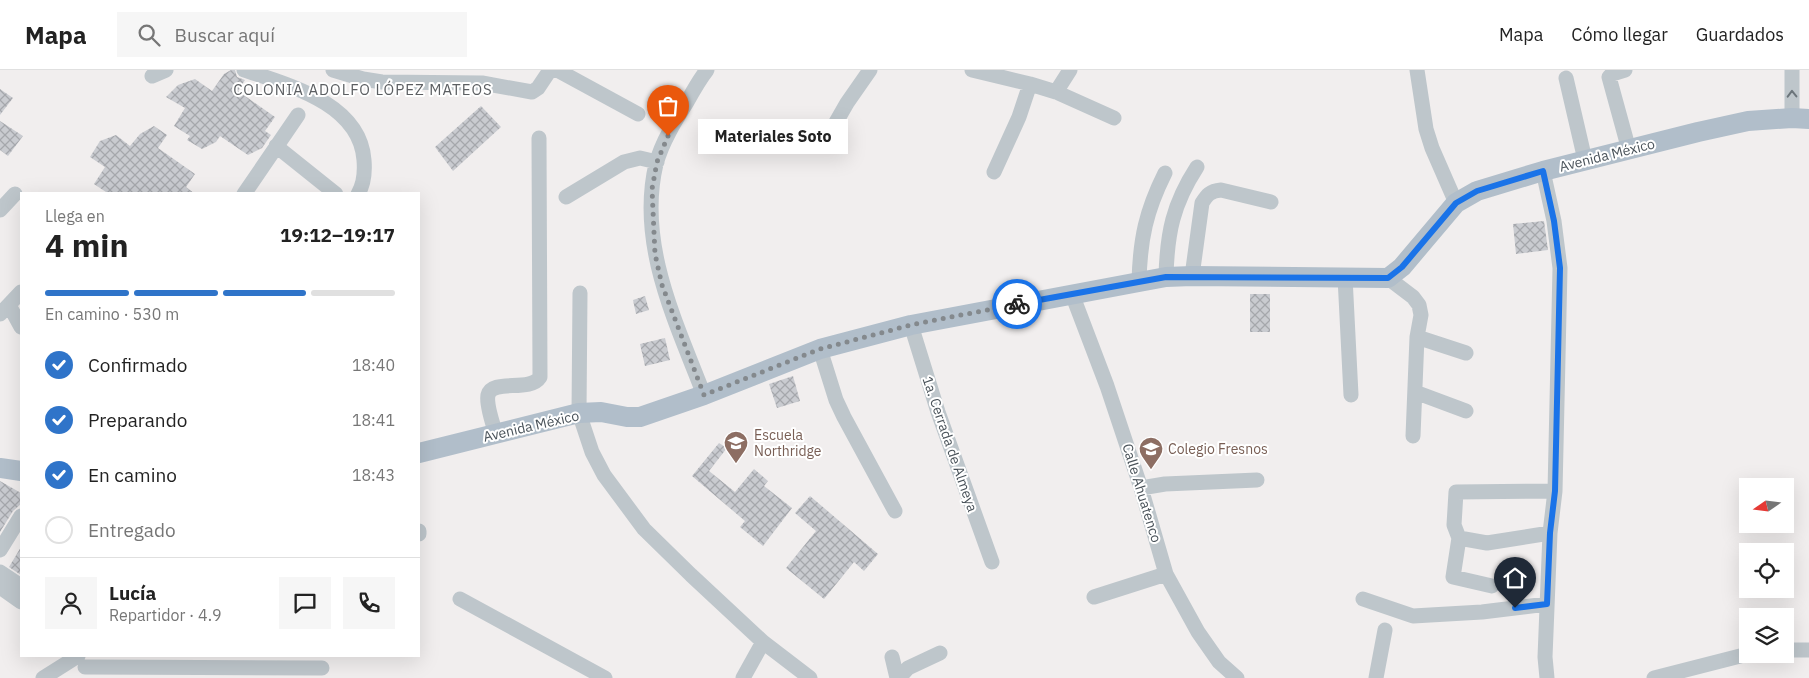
<!DOCTYPE html>
<html lang="es">
<meta charset="utf-8">
<style>
:root{--surface:#fff;--page:#f6f6f6;--text:#222;--muted:#767676;--line:#e0e0e0;--accent:#2f74c9}
body{margin:0;font-family:"IBM Plex Sans",sans-serif;background:var(--page);color:var(--text);height:100vh;display:flex;flex-direction:column;font-size:19px;white-space:nowrap}
*{box-sizing:border-box;margin:0}
p{font-size:16px;color:var(--muted)}
.icon{flex:none;width:28px;height:28px;fill:none;stroke:currentColor;stroke-width:2;stroke-linecap:round;stroke-linejoin:round}
.map{position:relative;flex:1;overflow:hidden}
.drawer{position:absolute;left:20px;top:122px;width:400px;height:465px;display:flex;flex-direction:column;background:var(--surface);border-radius:0px;box-shadow:0 5px 20px #0002}
.drawer>*{flex:none}
.needle{width:32px;rotate:256deg}
.fabs{position:absolute;left:1739px;top:408px;display:grid;gap:10px}
.fabs a{display:grid;place-items:center;width:55px;height:55px;border-radius:0px;background:var(--surface);box-shadow:0 5px 20px #0002;font-size:25px}
.pin{position:absolute;display:grid;place-items:center;width:42px;height:42px;color:#fff;margin:-51px -21px;border-radius:50% 50% 50% 0;rotate:-45deg;box-shadow:0 0 5px #0007}
.pin .icon{rotate:45deg}
.courier{position:absolute;display:grid;place-items:center;width:50px;height:50px;margin:-25px;border:4px solid #1a73e8;border-radius:50%;background:#fff;color:#222;box-shadow:0 1px 6px #0007}
.bubble{position:absolute;height:35px;border-radius:0px;background:var(--surface);box-shadow:0 5px 20px #0002;font-size:16px;font-weight:700;line-height:35px;text-align:center}
.headline em{font-style:normal;font-weight:700}
.headline div{display:flex;flex-direction:column-reverse}
.headline{display:flex;align-items:center;justify-content:space-between;height:85px;padding:0 25px}
h1{font-size:32px;font-weight:700;line-height:38px}
.bar{display:grid;grid-template-columns:repeat(4,1fr);gap:8px 5px;align-content:center;height:60px;padding:0 25px}
.bar i{height:6px;border-radius:4px;background:var(--line)}
.bar .active{background:var(--accent)}
.bar p{grid-column:span 4}
.line{display:flex;align-items:center;gap:12px;padding:0 25px;border-top:1px solid var(--line)}
.line div{flex:1}
.round{display:grid;place-items:center;flex:none;width:52px;height:52px;border-radius:0px;background:var(--page)}
ol{padding:0 25px;list-style:none}
li{display:flex;align-items:center;gap:15px;height:55px}
li p{margin-inline-start:auto}
li .icon{padding:5px;border-radius:50%;background:var(--accent);color:#fff;stroke-width:4}
li:last-child{color:var(--muted)}
li i{width:28px;height:28px;border:2px solid var(--line);border-radius:50%}
header{display:flex;align-items:center;gap:30px;box-sizing:border-box;height:70px;padding:0 25px;background:var(--surface);border-bottom:1px solid var(--line)}
header strong{font-size:24px}
nav{display:flex;gap:28px;margin-inline-start:auto;font-size:18px}
.search{width:350px;height:45px;background:var(--page);display:flex;align-items:center;gap:12px;box-sizing:border-box;padding:0 18px;border-radius:0px;color:var(--muted);font-size:19px}
.map>svg:first-child{display:block}
.building{fill:url(#building-cross-hatch)}
.lines{fill:none;stroke-linecap:round;stroke-linejoin:round}
.minor{stroke:#bec6cb;stroke-width:15}
.major{stroke:#b1beca;stroke-width:20}
.oneway{stroke:#6c757b}
.done{stroke:#84898d;stroke-width:5;stroke-dasharray:0 9}
.route{stroke:#1a73e8;stroke-width:6}
.labels{text-anchor:middle;stroke-width:4;stroke-linejoin:round;paint-order:stroke}
.street-label{font-size:14px;fill:#495259;stroke:#fff}
.education-label{font-size:14px;fill:#785e54;stroke:#fff;text-anchor:start}
.neighbourhood-label{font-size:15px;letter-spacing:1px;fill:#5c5f62;stroke:#fff}
</style>
<header>
<strong>Mapa</strong>
<div class="search"><svg class="icon" aria-label="search" viewBox="0 0 24 24"><circle cx="10" cy="10" r="6"/><path d="M15 15l6 6"/></svg>Buscar aquí</div>
<nav><a>Mapa</a><a>Cómo llegar</a><a>Guardados</a></nav>
</header>
<div class="map">
<svg width="1809" height="608" viewBox="0 0 1809 608">
<defs>
<pattern id="building-cross-hatch" width="8" height="8" patternUnits="userSpaceOnUse" patternTransform="scale(1.25)"><rect width="8" height="8" fill="#c9cbd0"/><path d="M0 0l8 8M0 8l8-8" fill="none" stroke="#a5a7ac"/></pattern>
</defs>
<rect width="100%" height="100%" fill="#f1eeee"/>
<!-- building -->
<path class="building" d="M231,0H235L237,7L245,10L238,21L275,47L265,61L271,65L262,78L248,85L220,66L216,72L202,79L187,70L190,66L174,56L185,38L166,27L178,15L195,9L212,21L224,4Z
M0,19L13,28L0,45Z
M481,36L501,57L453,101L435,77Z
M0,51L23,66L8,86L0,80Z
M154,56L167,65L158,78L195,104L186,117L195,124H109L94,114L105,97L90,87L100,71L116,65L130,76L140,64Z
M1544,151L1548,180L1516,184L1513,154Z
M1250,224H1270V262H1250Z
M645,226L649,240L636,244L633,230Z
M665,268L670,290L645,296L640,274Z
M793,306L800,331L777,338L769,314Z
M719,373L727,378L709,401L735,422L754,399L768,411L764,416L792,438L763,476L740,457L745,451L692,406Z
M0,411L21,423V434L13,441L0,462Z
M810,426L878,484L864,501L854,492L824,529L786,498L816,461L795,443Z
M21,477V505L9,497Z"/>
<g class="lines">
<!-- minor -->
<path class="minor" d="M244,0C288,15 360,33 364,90C365,102 364,114 358,124
M333,0L363,9L382,12L482,13L532,22L538,18L550,0
M557,0L638,44
M972,0L1030,14L1056,22L1114,48
M1417,0L1426,59L1432,78L1456,133
M1625,0L1612,4L1609,7L1629,80
M1792,0V48
M152,6L166,0
M1566,8L1585,90
M1056,22L1070,0
M827,68L847,33L870,0
M276,76L336,124
M1543,101L1554,151L1560,198L1555,421L1550,463L1545,587L1547,608
M994,102L1019,47L1030,14
M244,124L298,45
M566,127L624,92L640,88L657,92
M0,140L15,124
M1192,206L1202,133C1207,125 1210,121 1221,120L1271,132
M1166,207C1167,163 1173,134 1197,97
M1345,207L1351,325
M1388,208L1413,227L1419,235L1421,245L1417,267L1413,366
M1139,212C1140,169 1146,141 1165,103
M580,223L579,343L592,382L604,405L644,459L691,505L763,572L810,608
M1072,224L1107,316L1141,418L1166,504L1198,562L1219,592L1237,608
M9,235L21,257
M0,244L21,222
M911,255L938,342L992,492
M1417,267L1466,283
M820,279L836,330L844,347L895,441
M1415,322L1466,341
M704,325C676,252 637,174 656,94C662,72 675,51 687,32C693,21 699,10 707,0
M496,364C493,355 486,334 488,325C492,308 530,323 540,307L539,68
M1141,418L1165,414L1257,410
M419,461V464
M1550,463L1487,473L1459,468L1454,455L1456,422L1555,421
M1459,468L1453,507L1492,516
M0,480L21,446
M0,502L21,516
M0,517L21,532
M1094,527L1166,504
M460,529L605,608
M1363,529L1413,546L1482,542L1547,534
M1785,580H1809
M892,587L897,608
M85,597L322,598
M43,608L78,586
M743,608L763,572
M899,608L908,598L940,583
M1376,608L1385,560
M1654,608L1748,584"/>
<!-- major -->
<path class="major" d="M419,383L579,343L601,342L627,347H640L704,325L820,279L911,255L1139,212L1166,207L1192,206L1388,208L1402,197L1456,133L1477,121L1543,101L1698,62L1748,51L1792,48L1809,49
M0,398L21,401"/>
</g>
<!-- one-way arrows -->
<defs><path id="oneway-chevron" d="M-2-3.5L2.5 0L-2 3.5" fill="none" stroke-width="1.6" stroke-linecap="round" stroke-linejoin="round" transform="scale(1.25)"/></defs>
<use class="oneway" href="#oneway-chevron" transform="translate(1792 24) rotate(-91)"/>
<g class="lines">
<!-- done -->
<path class="done" d="M668,66L657,92L652,119L655,184L662,215L704,325L820,279L911,255L1017,234"/>
<!-- route -->
<path class="route" d="M1017,234L1166,207L1388,208L1402,197L1456,133L1477,121L1543,101L1554,151L1560,198L1555,421L1550,463L1547,534L1515,538"/>
</g>
<!-- icons -->
<defs>
<symbol id="school-pin" viewBox="-11 -11 22 30"><path d="M0 17L-7.5 6A9.5 9.5 0 1 1 7.5 6Z" fill="#8d6e63" stroke="#fff"/><path d="M0-5L7-2L0 1L-7-2ZM-4 1L0 2.5L4 1V4Q0 6-4 4Z" fill="#fff"/></symbol>
</defs>
<g fill-rule="evenodd">
<use href="#school-pin" x="722" y="359" width="28" height="38"/>
<use href="#school-pin" x="1137" y="365" width="28" height="38"/>
</g>
<g class="labels">
<!-- street labels -->
<g class="street-label">
<text transform="translate(1607 85) rotate(-14)" y="5">Avenida México</text>
<text transform="translate(531 356) rotate(-13)" y="5">Avenida México</text>
<text transform="translate(950 374) rotate(71)" y="5">1a. Cerrada de Almeya</text>
<text transform="translate(1142 423) rotate(73)" y="5">Calle Ahuatenco</text>
</g>
<!-- education labels -->
<g class="education-label">
<text x="754" y="370">Escuela<tspan x="754" dy="16">Northridge</tspan></text>
<text x="1168" y="384">Colegio Fresnos</text>
</g>
<!-- neighbourhood labels -->
<g class="neighbourhood-label">
<text x="363" y="25">COLONIA ADOLFO LÓPEZ MATEOS</text>
</g>
</g>
</svg>
<div class="fabs">
<a><svg class="needle" viewBox="-14 -14 28 28"><path d="M0-13l5 13h-10z" fill="#e53935"/><path d="M0 13l5-13h-10z" fill="#767676"/></svg></a>
<a><svg class="icon" aria-label="locate" viewBox="0 0 24 24"><circle cx="12" cy="12" r="6"/><path d="M12 2v4M12 18v4M2 12h4M18 12h4"/></svg></a>
<a><svg class="icon" aria-label="layers" viewBox="0 0 24 24"><path d="M12 4l9 5-9 5-9-5zM3 14l9 5 9-5"/></svg></a>
</div>
<div class="pin" style="left:668px;top:66px;background:#ea580c"><svg class="icon" aria-label="bag" viewBox="0 0 24 24"><path d="M5 8h14l-1 12H6zM9 8a3 3 0 0 1 6 0"/></svg></div>
<div class="pin" style="left:1515px;top:538px;background:#1f2937"><svg class="icon" aria-label="home" viewBox="0 0 24 24"><path d="M3 11l9-7 9 7M6 9v11h12V9"/></svg></div>
<div class="courier" style="left:1017px;top:234px"><svg class="icon" aria-label="bike" viewBox="0 0 24 24"><circle cx="6" cy="16" r="4"/><circle cx="18" cy="16" r="4"/><path d="M6 16l4-8h5l3 8M10 8l3 8H6M13 5h3"/></svg></div>
<div class="bubble" style="left:698px;top:49px;width:150px">Materiales Soto</div>
<section class="drawer">
<div class="headline"><div><h1>4 min</h1><p>Llega en</p></div><em>19:12–19:17</em></div>
<div class="bar"><i class="active"></i><i class="active"></i><i class="active"></i><i></i><p>En camino · 530 m</p></div>
<ol>
<li><svg class="icon" aria-label="check" viewBox="0 0 24 24"><path d="M5 12l5 5 9-10"/></svg>Confirmado<p>18:40</p></li>
<li><svg class="icon" aria-label="check" viewBox="0 0 24 24"><path d="M5 12l5 5 9-10"/></svg>Preparando<p>18:41</p></li>
<li><svg class="icon" aria-label="check" viewBox="0 0 24 24"><path d="M5 12l5 5 9-10"/></svg>En camino<p>18:43</p></li>
<li><i></i>Entregado</li>
</ol>
<div class="line" style="height:90px"><a class="round"><svg class="icon" aria-label="person" viewBox="0 0 24 24"><circle cx="12" cy="8" r="4"/><path d="M4 21q1-7 8-7t8 7"/></svg></a><div><b>Lucía</b><p>Repartidor · 4.9</p></div><a class="round"><svg class="icon" aria-label="chat" viewBox="0 0 24 24"><path d="M4 5h16v11H9l-5 4z"/></svg></a><a class="round"><svg class="icon" aria-label="phone" viewBox="0 0 24 24"><path d="M5 4h4l2 5-3 2q2 4 5 5l2-3 5 2v4C11 20 4 13 5 4z"/></svg></a></div>
</section>
</div>
